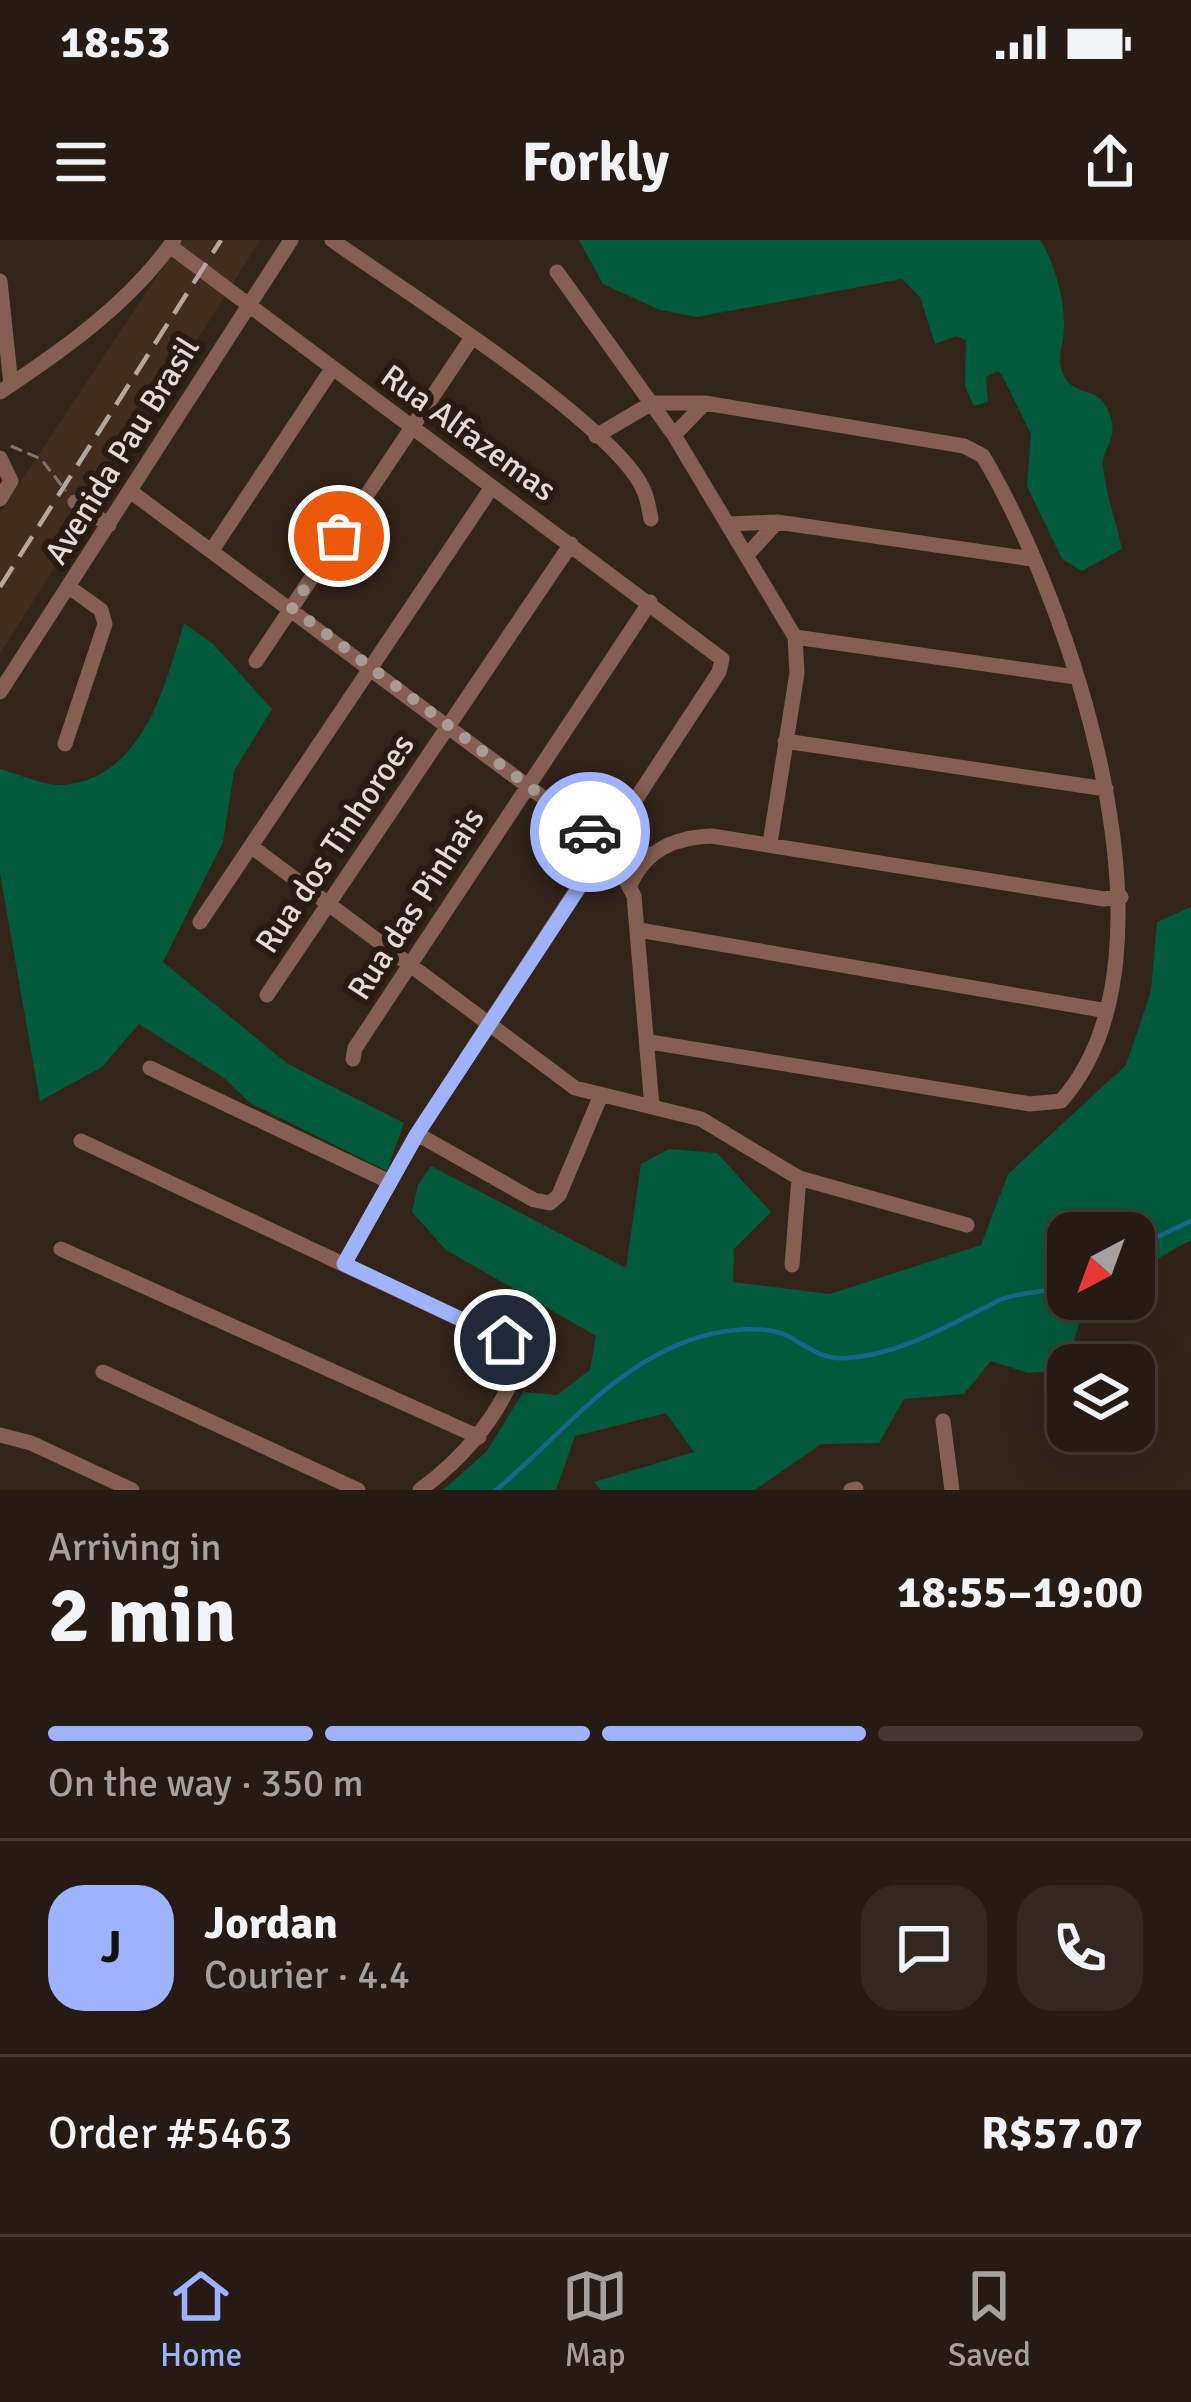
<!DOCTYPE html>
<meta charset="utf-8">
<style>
:root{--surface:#261b14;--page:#322822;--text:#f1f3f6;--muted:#a4a1a0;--line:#423934;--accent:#9fb3fd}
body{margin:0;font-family:Signika,sans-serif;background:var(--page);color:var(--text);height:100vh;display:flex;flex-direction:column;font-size:45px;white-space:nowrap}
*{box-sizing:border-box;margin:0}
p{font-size:39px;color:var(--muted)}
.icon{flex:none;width:66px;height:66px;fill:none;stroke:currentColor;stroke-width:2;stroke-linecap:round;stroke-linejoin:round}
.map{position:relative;height:1250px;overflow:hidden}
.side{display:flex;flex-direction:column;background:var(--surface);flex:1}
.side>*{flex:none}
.needle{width:78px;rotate:221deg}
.fabs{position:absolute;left:1047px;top:972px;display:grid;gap:24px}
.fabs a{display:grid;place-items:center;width:108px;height:108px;border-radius:24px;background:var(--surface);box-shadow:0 12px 48px #0002,0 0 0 3px var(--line);font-size:60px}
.pin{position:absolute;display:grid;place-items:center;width:102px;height:102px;color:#fff;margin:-51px;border:6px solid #fff;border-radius:50%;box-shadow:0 3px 12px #0007}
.courier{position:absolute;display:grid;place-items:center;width:120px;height:120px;margin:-60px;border:9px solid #9fb3fd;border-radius:50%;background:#fff;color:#222;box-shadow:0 3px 15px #0007}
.summary em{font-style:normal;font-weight:700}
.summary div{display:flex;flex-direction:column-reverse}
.summary{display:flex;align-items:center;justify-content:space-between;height:204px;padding:0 48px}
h1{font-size:78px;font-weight:700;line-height:90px}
.bar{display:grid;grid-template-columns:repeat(4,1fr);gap:18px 12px;align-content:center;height:144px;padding:0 48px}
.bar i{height:15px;border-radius:9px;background:var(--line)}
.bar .active{background:var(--accent)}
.bar p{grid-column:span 4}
.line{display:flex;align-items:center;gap:30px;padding:0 48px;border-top:3px solid var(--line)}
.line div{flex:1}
.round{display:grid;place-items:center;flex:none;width:126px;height:126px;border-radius:36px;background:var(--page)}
.status{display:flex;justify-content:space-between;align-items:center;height:84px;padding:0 60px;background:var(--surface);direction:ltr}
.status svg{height:33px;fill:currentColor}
header{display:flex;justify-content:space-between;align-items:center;height:156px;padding:0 48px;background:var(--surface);font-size:54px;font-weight:700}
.tabs{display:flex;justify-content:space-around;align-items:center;height:168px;border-top:3px solid var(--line);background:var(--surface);font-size:33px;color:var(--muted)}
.tabs a{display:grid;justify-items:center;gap:6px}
.tabs .active{color:var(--accent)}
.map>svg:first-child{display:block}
.built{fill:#412c1e}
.green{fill:#005a3b}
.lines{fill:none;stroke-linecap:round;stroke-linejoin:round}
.stream{stroke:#14688d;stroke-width:4.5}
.path{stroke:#81746c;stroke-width:3;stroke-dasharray:12 6;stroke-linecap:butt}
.minor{stroke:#856052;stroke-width:15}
.rail{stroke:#b3a7a0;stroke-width:4.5;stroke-dasharray:24 12;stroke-linecap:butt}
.done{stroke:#a79b94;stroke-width:12;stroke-dasharray:0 21.6}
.route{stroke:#9fb3fd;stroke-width:15}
.labels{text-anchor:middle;stroke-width:12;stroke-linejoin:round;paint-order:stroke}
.street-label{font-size:33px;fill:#e5dbd5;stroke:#291b11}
</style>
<div class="status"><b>18:53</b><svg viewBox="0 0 49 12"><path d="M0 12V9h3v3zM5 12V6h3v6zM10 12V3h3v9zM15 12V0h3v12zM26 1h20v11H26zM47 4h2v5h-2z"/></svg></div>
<header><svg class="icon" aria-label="menu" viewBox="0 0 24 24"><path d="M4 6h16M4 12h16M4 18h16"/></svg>Forkly<svg class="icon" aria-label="share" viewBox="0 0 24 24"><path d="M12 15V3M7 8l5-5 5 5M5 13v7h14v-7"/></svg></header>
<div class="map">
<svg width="1191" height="1250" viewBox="0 0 1191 1250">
<rect width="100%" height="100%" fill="#33241a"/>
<!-- built -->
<path class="built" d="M181,0H260L0,414V273Z"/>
<!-- green -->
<path class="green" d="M579,0H1040C1055,22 1065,61 1064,88C1064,104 1056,118 1063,134C1071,155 1097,148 1106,166C1123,200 1101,205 1103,227C1106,254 1116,282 1122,309L1082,331L1062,319L1027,246L1031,194L1003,137L998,131L986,137L988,162L974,166L965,146L966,100L956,96L935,104L920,57L902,39L697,77L660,70L603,44Z
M184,383L213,404L272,469L234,531L223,602L163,722L288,824L404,883L387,931L250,863L224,838L139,784L102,827L40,861L0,634V529C18,534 45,546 63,545C143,538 165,446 184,383Z
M1191,667V1000L1134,1032V993H1068V1059H1087L1065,1130L1028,1133L991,1121L964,1154L904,1159L879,1203L821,1204L755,1250H601L594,1242L694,1212L666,1173L575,1196L556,1250H443L487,1211L523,1152L557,1155L590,1130L596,1096L446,1010L412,972L418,945L431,926L626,1028L641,924L669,909L717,913L771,972L734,1009L733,1042L830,1054L981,1005L1008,934L1126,825L1151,751L1157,682Z"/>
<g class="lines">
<!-- stream -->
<path class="stream" d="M1134,1008L1191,981
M496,1250C566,1192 620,1114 715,1093C736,1089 768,1086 788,1096C807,1106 821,1120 846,1118C900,1115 951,1084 998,1061C1020,1050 1046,1055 1068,1043"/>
<!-- path -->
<path class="path" d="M11,206L41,219L66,251"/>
<!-- minor -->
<path class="minor" d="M332,0C398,47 618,186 644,251C648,260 649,270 651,279
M170,6L722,419L719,432L417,894L344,1024
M557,32L674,195L795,397L797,433L770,603
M0,41L11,145
M0,152C63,110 130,63 174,0
M674,195L705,163
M596,196L652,163H705L964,206L983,216C1070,364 1191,715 1061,861L1030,864L650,802
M0,218L11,241L0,259
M130,251L607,605
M75,262L109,285
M727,284L777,282L1032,319
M212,310L332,129
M747,315L777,282
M795,397L1076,437
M256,421L471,99
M0,452L291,0
M785,501L1106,549
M65,504L105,384L101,370L69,347
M622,580L629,604L649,615
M607,605L634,656L652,867
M252,607L575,848L701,879L799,938L967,985
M631,643C647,609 676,597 712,596L1104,659L1121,657
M200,682L492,247
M639,690L1107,771
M267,755L571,304
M353,819L355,808L650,362
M150,828L390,942
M417,894L534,960L550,963L559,955L601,855
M81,901L515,1105L520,1120C501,1174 466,1216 420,1250
M61,1009L479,1197
M792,1025L799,938
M103,1132L358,1250
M943,1181L952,1250
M0,1195L31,1203L132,1250
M851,1250L856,1249"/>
<!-- rail -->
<path class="rail" d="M0,347L221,0"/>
</g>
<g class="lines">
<!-- done -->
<path class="done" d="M339,296L292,368L590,592"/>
<!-- route -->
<path class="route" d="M505,1100L344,1024L417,894L607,605L590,592"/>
</g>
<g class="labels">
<!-- street labels -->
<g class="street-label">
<text transform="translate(469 192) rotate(36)" y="12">Rua Alfazemas</text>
<text transform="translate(121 210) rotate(-58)" y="12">Avenida Pau Brasil</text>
<text transform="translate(334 603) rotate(-56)" y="12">Rua dos Tinhoroes</text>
<text transform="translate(415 663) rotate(-57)" y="12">Rua das Pinhais</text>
</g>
</g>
</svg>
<div class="fabs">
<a><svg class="needle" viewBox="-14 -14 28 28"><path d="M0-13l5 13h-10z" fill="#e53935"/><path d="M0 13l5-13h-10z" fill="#a4a1a0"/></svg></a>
<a><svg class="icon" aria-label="layers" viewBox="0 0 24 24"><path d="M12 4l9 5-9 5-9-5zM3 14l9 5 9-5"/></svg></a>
</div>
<div class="pin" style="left:339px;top:296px;background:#ea580c"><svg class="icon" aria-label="bag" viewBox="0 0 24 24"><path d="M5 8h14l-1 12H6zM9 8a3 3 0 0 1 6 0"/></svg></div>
<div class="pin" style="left:505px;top:1100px;background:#1f2937"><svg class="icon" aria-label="home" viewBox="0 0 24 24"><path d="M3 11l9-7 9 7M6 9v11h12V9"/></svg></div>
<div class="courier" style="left:590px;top:592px"><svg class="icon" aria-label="car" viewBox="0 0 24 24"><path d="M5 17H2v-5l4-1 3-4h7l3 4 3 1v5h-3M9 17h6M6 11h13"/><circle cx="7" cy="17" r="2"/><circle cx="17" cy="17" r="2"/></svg></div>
</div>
<section class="side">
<div class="summary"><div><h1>2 min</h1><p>Arriving in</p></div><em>18:55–19:00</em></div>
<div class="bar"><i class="active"></i><i class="active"></i><i class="active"></i><i></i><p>On the way · 350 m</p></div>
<div class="line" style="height:216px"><b class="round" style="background:var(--accent);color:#111">J</b><div><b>Jordan</b><p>Courier · 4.4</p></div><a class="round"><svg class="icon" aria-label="chat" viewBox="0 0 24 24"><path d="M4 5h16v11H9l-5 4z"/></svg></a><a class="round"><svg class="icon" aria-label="phone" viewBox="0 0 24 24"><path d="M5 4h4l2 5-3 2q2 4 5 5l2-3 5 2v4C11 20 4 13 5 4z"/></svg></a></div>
<div class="line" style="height:156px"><div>Order #5463</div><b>R$57.07</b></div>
</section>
<nav class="tabs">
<a class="active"><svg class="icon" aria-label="home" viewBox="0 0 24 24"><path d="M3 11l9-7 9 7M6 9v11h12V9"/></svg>Home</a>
<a><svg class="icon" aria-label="map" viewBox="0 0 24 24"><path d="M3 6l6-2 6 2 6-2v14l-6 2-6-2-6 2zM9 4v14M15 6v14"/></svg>Map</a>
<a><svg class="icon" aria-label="saved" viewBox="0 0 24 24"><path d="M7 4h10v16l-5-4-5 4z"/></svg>Saved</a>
</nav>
